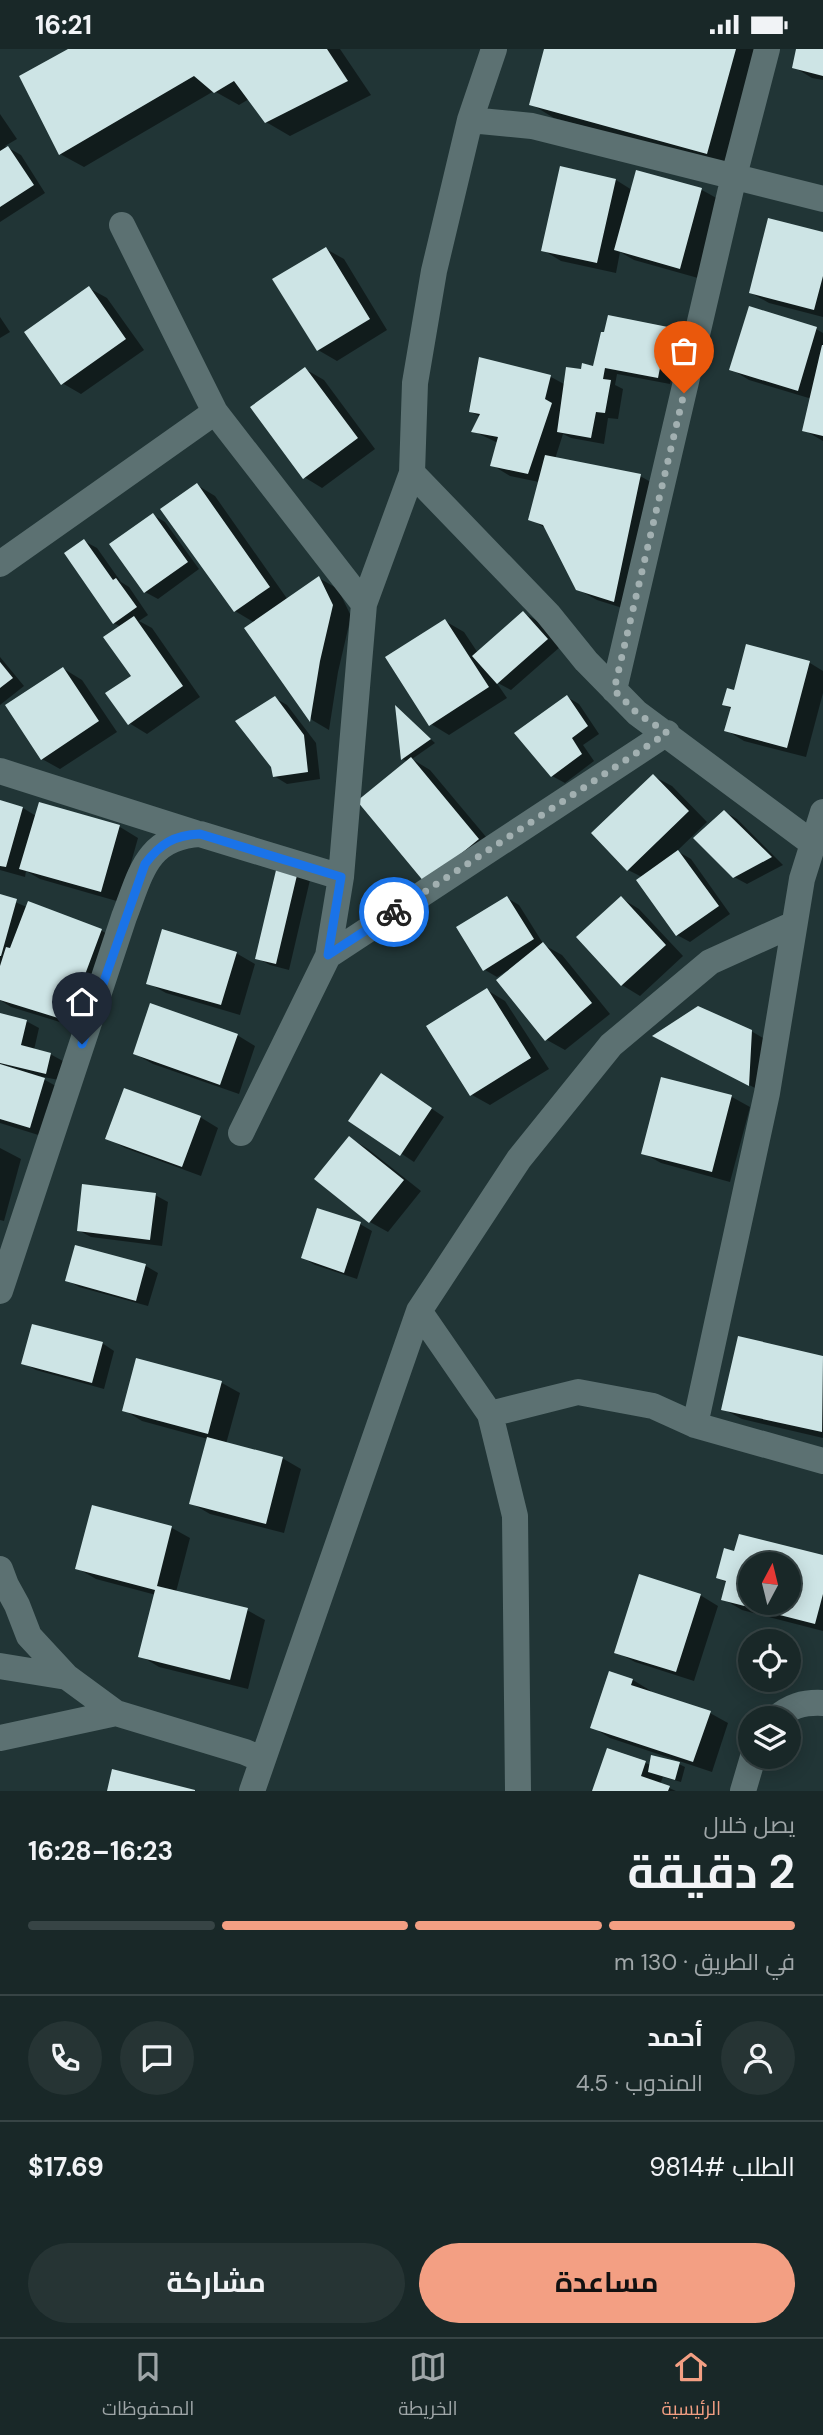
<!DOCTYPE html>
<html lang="ar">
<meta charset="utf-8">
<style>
:root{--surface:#192828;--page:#263434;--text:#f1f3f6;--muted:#9fa6a8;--line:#374445;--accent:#f39f83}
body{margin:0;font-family:"DM Sans",Cairo,sans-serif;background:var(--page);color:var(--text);direction:rtl;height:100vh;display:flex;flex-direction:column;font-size:26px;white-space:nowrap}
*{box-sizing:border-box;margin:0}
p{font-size:23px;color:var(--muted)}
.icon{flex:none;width:38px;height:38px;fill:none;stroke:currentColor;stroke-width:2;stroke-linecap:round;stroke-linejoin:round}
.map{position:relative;height:1742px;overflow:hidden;direction:ltr}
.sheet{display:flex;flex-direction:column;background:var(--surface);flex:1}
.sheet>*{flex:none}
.needle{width:46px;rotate:7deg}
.fabs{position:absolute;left:738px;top:1503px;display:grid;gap:14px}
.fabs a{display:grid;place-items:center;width:63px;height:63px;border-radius:50%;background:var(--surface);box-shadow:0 4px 18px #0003,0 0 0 2px var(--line);font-size:35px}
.pin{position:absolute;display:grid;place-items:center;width:60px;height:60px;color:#fff;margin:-72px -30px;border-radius:50% 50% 50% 0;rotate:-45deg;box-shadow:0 0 7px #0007}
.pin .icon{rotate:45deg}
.courier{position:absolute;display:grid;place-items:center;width:70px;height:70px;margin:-35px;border:5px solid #1a73e8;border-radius:50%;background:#fff;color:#222;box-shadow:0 2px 9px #0007}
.summary em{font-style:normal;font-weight:700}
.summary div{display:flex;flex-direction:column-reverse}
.summary{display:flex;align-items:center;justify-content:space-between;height:119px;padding:0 28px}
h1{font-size:46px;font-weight:700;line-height:52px}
.bar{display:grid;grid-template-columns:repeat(4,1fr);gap:10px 7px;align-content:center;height:84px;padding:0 28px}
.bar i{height:9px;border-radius:5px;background:var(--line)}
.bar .selected{background:var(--accent)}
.bar p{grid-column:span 4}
.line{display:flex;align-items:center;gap:18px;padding:0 28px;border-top:2px solid var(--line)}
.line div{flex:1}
.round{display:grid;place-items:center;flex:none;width:74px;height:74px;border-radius:37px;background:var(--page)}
.primary-button{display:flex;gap:14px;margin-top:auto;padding:14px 28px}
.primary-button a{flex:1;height:80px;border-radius:42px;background:var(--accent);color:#111;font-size:28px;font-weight:700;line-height:80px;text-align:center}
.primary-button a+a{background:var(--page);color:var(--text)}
.status{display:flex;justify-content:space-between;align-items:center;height:49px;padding:0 35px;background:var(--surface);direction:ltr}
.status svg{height:19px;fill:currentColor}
.menu{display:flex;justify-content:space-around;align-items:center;height:98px;border-top:2px solid var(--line);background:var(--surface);font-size:19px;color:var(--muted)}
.menu a{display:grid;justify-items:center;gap:4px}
.menu .selected{color:var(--accent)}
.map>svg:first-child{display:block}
.shadow{fill:#0007;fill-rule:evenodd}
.building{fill:#cde4e5;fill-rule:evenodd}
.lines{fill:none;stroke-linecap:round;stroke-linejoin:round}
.minor{stroke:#5c7172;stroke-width:26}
.done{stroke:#a2b0b1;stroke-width:7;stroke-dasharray:0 12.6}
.route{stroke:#1a73e8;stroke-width:9}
</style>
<div class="status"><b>16:21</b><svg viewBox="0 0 49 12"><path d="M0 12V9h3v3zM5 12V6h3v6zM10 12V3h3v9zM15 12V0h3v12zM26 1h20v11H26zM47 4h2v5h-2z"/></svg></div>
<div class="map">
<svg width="823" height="1742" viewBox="0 0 823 1742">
<rect width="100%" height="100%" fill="#213536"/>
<!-- shadow -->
<path class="shadow" d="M72,0H340L371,46L290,87L266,73L249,50L239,56L214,42L84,118L60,105Z
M546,0H763L731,117L554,69L531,55Z
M798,0H823V31L812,29L794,18Z
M0,65L17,90L5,97L21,106L45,144L0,173Z
M561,119L616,131L632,141L637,123L702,141L720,151L698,229L634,211L620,203L616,224L561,212L543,201Z
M823,185V268L769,254L751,244Z
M326,200L344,210L387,281L337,312L318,301Z
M89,239L107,249L144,301L81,345L62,334Z
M0,268L10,283L0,289Z
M667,280L680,287L670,335L617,325L615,336L623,340L618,370L608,369L604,395L571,389L563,385L555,410L640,427L658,437L632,562L597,551L577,540L547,480L530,470L539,433L510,427L492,416L498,394L473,382L481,368L471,363L481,311L551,328L564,335L582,323L595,319Z
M816,280L823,284V392L804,381L812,350L749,331L731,320Z
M305,320L324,331L375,400L322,439L304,428Z
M197,436L215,447L288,551L319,529L338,540L351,567L338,623L329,681L312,671L247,580L255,574L235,562Z
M153,466L165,473L199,520L158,550L145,543Z
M84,492L97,499L121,533L129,538L148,566L139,572L152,579L200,648L147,685L129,674L133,628L121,578L114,574Z
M523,564L536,571L560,598L511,641L496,633L507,649L449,686L431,675L445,572L464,583L478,604Z
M747,597L810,614L823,622V644L806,708L744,692L726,681L732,660L724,656L735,643Z
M0,608L24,637L0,656Z
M64,620L82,631L117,683L60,720L42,710Z
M567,648L579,655L599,685L583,696L594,712L565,734L552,727Z
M275,649L287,656L316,694L320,730L287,735L274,727Z
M397,659L435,694L412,710L430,721L497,801L445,844L408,713L403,710Z
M653,727L672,737L707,773L677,802L691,810L730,865L690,893L677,886L642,828L628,821Z
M0,753L23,759L36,767L40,755L120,778L138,789L120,853L40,830L26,822L25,828L0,821Z
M725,763L737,770L783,816L747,835L734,828Z
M278,820L310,831L289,921L270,916L257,909Z
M0,847L27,858L29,854L102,882L120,892L89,982L11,958L0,951Z
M507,849L519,856L544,896L562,906L610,965L565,1001L547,991L507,922L497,928L485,921Z
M621,849L639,860L683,907L640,947L622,936Z
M236,904L255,915L240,966L166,944L148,934Z
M487,941L505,952L549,1020L490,1056L472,1046Z
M0,966L26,972L39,979L34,1001L50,1005L63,1012L59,1031L38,1027L63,1041L48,1089L0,1074Z
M751,982L770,993L767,1045L672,997Z
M237,986L255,997L239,1045L153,1015L135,1005Z
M663,1030L732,1048L750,1058L730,1133L661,1114L643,1104Z
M394,1034L444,1068L414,1113L351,1071Z
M200,1068L218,1079L201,1127L125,1099L107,1089Z
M350,1089L368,1100L421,1142L388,1183L370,1173Z
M0,1099L21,1110L4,1172L0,1171Z
M155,1146L168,1153L162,1197L91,1188L78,1181Z
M360,1175L372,1182L357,1230L315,1216L303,1209Z
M76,1198L146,1217L158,1224L148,1257L79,1238L67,1231Z
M739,1289L823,1309V1389L742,1370L723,1360Z
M102,1294L114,1302L104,1340L36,1321L23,1314Z
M138,1311L222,1334L240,1344L226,1395L282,1409L301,1420L284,1484L210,1465L191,1454L208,1390L142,1372L124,1361Z
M93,1458L172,1479L190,1489L176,1543L247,1561L265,1571L248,1640L159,1618L141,1607L156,1546L96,1530L77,1519Z
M725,1502L823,1508V1582L742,1561L723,1550L728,1534L718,1529ZM751,1516H789V1554H751Z
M700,1546L718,1557L694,1632L635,1613L616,1603Z
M610,1624L633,1631L651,1642V1644L710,1664L728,1674L712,1723L610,1689L592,1678Z
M608,1701L651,1716L679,1715L685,1718L681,1733L663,1728L660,1735L676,1742H594Z"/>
<!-- building -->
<path class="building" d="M68,0H327L348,32L265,74L234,32L214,44L194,27L59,106L19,27Z
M544,0H736L707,105L529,56Z
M796,0H823V27L792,19Z
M8,97L34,136L0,158V102Z
M560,117L616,130L597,214L541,202Z
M636,121L702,139L680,220L614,201Z
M768,169L823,183V227L814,261L749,244Z
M326,198L370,270L317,302L272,230Z
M89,237L126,290L61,336L24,283Z
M749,257L817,278L798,342L729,321Z
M608,266L668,278L658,329L605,319L603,330L611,331L605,364L596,363L591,389L557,383L566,318L581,320L582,314L593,317L601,283H604Z
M822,296H823V387L802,382Z
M479,308L551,326L545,350L552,354L528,425L490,417L498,388L471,383L480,365L469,363Z
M305,318L358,389L303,430L250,358Z
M545,406L641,425L614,553L576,541L543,476L528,471Z
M197,434L270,538L234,563L160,460Z
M153,464L188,513L144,544L109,495Z
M84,490L113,531L116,529L137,558L113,575L64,504Z
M319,527L333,556L320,612L310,673L244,579Z
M523,562L548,590L497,635L472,607Z
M134,567L183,637L128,676L105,644L131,627L103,588Z
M445,570L489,638L429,677L385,608Z
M746,595L810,612L787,699L724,682L731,658L722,656L727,639L734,641Z
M0,613L13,629L0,639Z
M63,618L99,672L41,711L5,656Z
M567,646L588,677L572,689L582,705L551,728L514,684Z
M275,647L304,686L308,723L273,728L271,718L235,672Z
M395,656L431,690L401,711Z
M411,708L479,790L425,834L357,752Z
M653,725L689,762L627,822L591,784Z
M0,751L23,758L6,818L0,817Z
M39,753L120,776L101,843L19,820Z
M724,761L772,808L733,829L693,789Z
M678,801L719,857L676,887L636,831Z
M277,817L298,822L276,915L255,910Z
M0,845L17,850L1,907H0Z
M507,847L534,890L483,922L456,878Z
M621,847L666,896L621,937L576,888Z
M28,852L102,880L86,923L71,973L0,951V917L6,898L10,899Z
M162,880L237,903L221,956L146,935Z
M543,893L592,954L545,992L496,931Z
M487,939L531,1009L470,1047L426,977Z
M150,954L238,985L220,1036L133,1005Z
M698,957L752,981L749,1037L652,987Z
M0,964L27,971L21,996L51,1004L46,1025L0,1014Z
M0,1015L45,1029L30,1079L0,1070Z
M381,1024L432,1059L400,1107L348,1072Z
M661,1028L732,1046L712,1123L641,1105Z
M124,1039L201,1067L182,1118L105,1090Z
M349,1087L404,1131L369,1174L314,1130Z
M82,1135L156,1144L150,1191L77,1182Z
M317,1159L361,1173L344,1224L301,1209Z
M75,1196L146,1215L136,1252L65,1232Z
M32,1275L103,1293L92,1334L21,1315Z
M738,1287L823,1307L822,1383L721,1361Z
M136,1309L222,1332L208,1385L122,1362Z
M207,1388L283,1408L266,1475L189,1455Z
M92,1456L172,1477L157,1537L248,1559L230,1631L138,1608L155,1541L75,1520Z
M739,1485L823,1506V1545L815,1575L721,1551L726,1532L716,1529L724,1499L734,1502ZM751,1516H789V1554H751Z
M639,1525L701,1545L676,1623L614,1604Z
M609,1622L633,1630L631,1636L711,1662L693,1713L590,1679Z
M607,1699L646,1712L641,1727L670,1737L668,1742H592Z
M651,1706L680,1713L675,1731L648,1723Z
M112,1720L195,1741V1742H107Z"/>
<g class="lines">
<!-- minor -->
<path class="minor" d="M470,71L532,77L823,150
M122,176L215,363L364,555
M412,424L548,565L586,612L637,664L812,794
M0,515L215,363
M614,641L734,127L767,0
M0,722L195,784
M328,907L667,684
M241,1084L328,907L341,828L364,555L412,424L415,334L434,222L470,71L494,0
M0,1242L124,868C141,825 146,788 200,785L341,828
M419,1262L490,1365L578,1343L653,1357L695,1376L823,1412
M490,1365L515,1467L518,1742
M695,1376L767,1044L802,830L823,763
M0,1520L6,1536L17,1556L29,1587L67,1628L116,1664
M0,1617L67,1628
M775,1670C790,1657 803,1653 823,1654
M0,1689L116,1664L245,1703L261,1710
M252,1742L419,1262L519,1110L611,996L710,913L794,875
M743,1742L753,1708"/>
</g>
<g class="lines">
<!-- done -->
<path class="done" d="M394,863L667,684L637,664L614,641L684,344"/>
<!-- route -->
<path class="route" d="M82,995L145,815C160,795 174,786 200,785L341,828L328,906L394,863"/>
</g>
</svg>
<div class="fabs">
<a><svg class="needle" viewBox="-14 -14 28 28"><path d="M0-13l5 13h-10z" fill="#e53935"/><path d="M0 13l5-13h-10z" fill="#9fa6a8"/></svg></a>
<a><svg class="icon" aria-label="locate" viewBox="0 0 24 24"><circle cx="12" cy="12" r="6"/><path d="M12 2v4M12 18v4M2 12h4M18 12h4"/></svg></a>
<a><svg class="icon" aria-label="layers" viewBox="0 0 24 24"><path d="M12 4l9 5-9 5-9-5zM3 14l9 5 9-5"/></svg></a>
</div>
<div class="pin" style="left:684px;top:344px;background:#ea580c"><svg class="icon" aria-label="bag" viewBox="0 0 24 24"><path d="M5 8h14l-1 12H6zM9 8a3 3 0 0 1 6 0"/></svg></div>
<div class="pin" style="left:82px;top:995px;background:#1f2937"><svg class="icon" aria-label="home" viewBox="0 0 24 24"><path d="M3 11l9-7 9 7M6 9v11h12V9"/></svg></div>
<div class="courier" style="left:394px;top:863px"><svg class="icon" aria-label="bike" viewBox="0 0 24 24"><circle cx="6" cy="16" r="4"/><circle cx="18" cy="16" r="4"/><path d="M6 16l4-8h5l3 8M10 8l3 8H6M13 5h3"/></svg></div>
</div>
<section class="sheet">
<div class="summary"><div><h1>2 دقيقة</h1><p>يصل خلال</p></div><em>16:23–16:28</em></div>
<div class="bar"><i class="selected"></i><i class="selected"></i><i class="selected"></i><i></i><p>في الطريق · 130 m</p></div>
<div class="line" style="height:126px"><a class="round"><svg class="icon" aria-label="person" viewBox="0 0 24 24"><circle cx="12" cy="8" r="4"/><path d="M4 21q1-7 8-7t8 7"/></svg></a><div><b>أحمد</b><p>المندوب · 4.5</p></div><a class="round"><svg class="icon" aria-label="chat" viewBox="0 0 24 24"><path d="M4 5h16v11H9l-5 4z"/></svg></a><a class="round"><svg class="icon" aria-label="phone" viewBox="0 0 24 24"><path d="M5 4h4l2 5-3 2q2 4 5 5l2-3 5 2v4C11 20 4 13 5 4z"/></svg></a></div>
<div class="line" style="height:91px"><div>الطلب #9814</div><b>$17.69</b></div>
<div class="primary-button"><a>مساعدة</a><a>مشاركة</a></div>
</section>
<nav class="menu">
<a class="selected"><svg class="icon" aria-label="home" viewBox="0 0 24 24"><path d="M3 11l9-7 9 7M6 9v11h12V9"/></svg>الرئيسية</a>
<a><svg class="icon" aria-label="map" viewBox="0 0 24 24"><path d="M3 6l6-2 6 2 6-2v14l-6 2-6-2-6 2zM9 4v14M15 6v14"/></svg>الخريطة</a>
<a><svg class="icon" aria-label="saved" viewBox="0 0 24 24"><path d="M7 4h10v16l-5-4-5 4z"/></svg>المحفوظات</a>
</nav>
